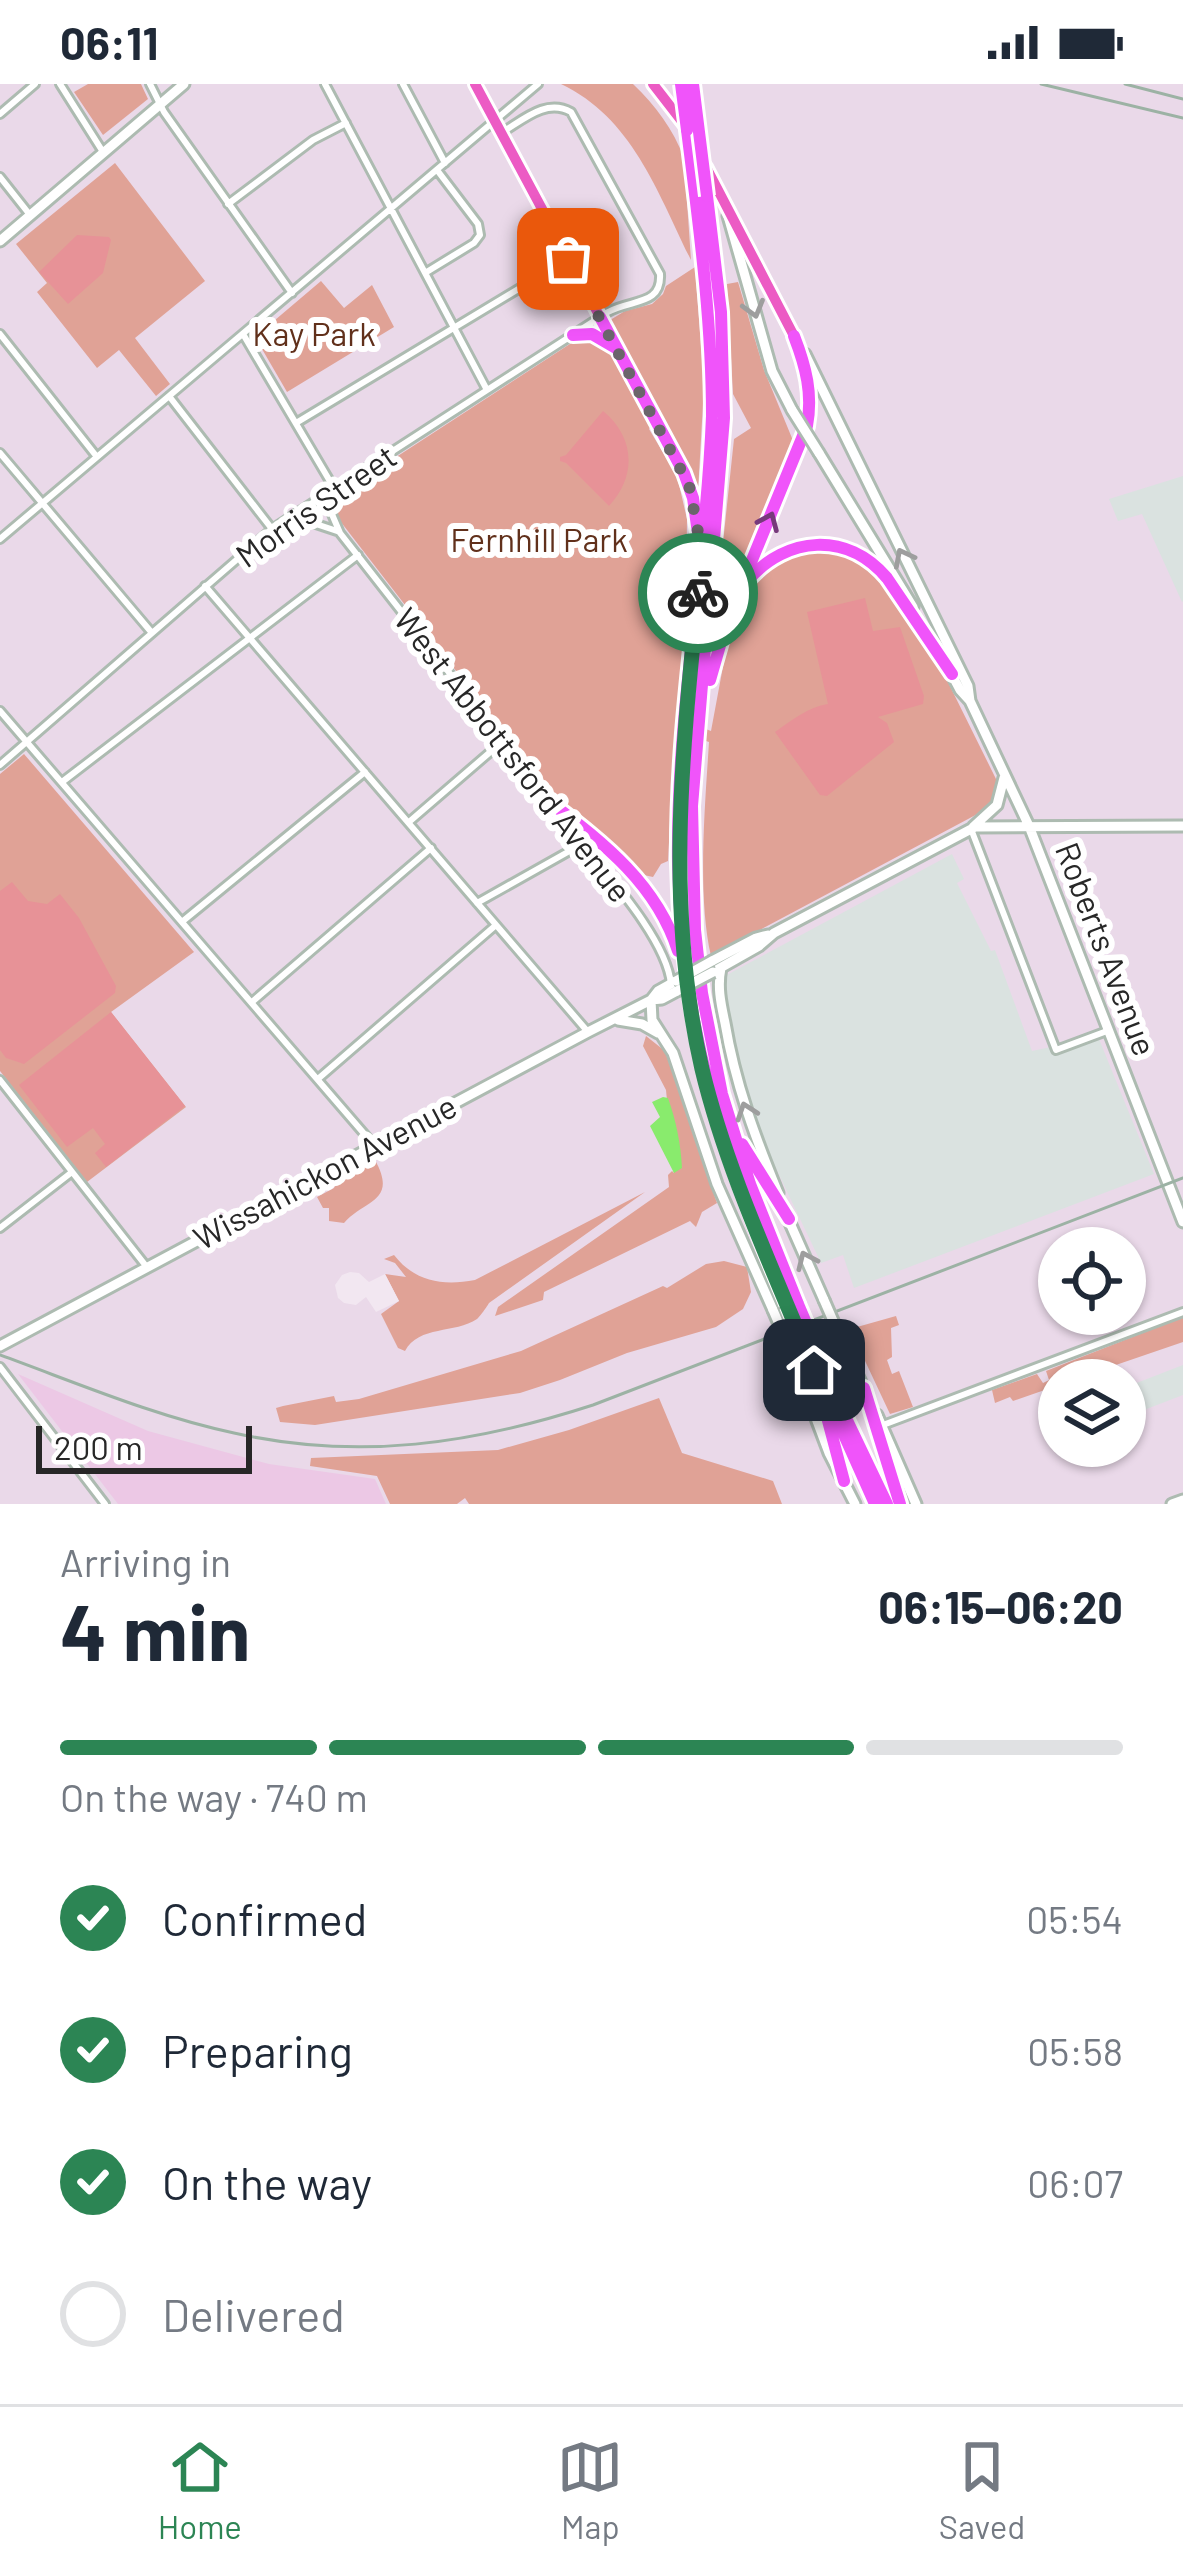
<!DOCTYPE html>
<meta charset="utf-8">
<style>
:root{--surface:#fff;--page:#f2f2f3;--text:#1f2937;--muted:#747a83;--line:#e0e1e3;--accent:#2c8554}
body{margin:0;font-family:Barlow,sans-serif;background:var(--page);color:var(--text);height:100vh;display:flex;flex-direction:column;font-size:45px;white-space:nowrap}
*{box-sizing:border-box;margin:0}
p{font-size:39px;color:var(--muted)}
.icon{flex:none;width:66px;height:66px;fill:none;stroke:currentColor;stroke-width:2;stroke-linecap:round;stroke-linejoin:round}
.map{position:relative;height:1420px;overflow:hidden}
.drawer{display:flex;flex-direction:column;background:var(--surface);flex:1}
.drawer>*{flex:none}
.controls{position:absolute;left:1038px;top:1143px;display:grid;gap:24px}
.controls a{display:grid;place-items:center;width:108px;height:108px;border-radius:50%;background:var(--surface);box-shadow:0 3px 9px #0004;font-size:60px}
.scale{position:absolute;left:36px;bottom:30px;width:216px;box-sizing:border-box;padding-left:12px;border:6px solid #272727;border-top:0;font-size:33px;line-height:42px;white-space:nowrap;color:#272727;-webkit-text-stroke:9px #fff;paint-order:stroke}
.pin{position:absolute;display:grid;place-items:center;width:102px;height:102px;color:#fff;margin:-51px;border-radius:24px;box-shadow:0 6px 18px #0006}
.courier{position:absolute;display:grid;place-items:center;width:120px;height:120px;margin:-60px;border:9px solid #2c8554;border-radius:50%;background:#fff;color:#222;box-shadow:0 3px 15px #0007}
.overview em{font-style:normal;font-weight:700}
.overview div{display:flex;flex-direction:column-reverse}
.overview{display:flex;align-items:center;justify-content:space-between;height:204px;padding:0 60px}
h1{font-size:78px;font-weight:700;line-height:90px}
.bar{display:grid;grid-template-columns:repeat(4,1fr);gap:18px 12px;align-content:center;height:144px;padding:0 60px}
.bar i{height:15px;border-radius:9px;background:var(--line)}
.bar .on{background:var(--accent)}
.bar p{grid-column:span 4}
ol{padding:0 60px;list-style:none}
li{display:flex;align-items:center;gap:36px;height:132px}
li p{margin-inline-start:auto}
li .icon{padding:12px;border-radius:50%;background:var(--accent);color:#fff;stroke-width:4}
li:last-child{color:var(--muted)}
li i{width:66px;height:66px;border:6px solid var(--line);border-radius:50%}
.status{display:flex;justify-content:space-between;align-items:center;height:84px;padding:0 60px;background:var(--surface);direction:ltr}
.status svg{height:33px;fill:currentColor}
.tabs{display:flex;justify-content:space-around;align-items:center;height:168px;border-top:3px solid var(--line);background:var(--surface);font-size:33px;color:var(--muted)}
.tabs a{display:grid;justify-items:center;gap:6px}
.tabs .on{color:var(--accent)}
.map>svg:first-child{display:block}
.industrial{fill:#dae2e0}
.education{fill:#ecc8e5}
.green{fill:#e0a296}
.pitch{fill:#e79297}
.plaza{fill:#f2e7f1}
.water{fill:#89eb6d}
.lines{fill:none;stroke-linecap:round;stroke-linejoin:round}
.street-casing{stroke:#adbbb1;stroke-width:12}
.secondary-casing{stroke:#adbbb1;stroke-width:15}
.primary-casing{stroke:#fff;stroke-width:16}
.highway-casing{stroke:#fff;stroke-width:18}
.street{stroke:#fff;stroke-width:6}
.secondary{stroke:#fff;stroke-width:9}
.primary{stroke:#ec5bc4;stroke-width:10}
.highway{stroke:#f054fa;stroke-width:12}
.rail{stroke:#9cb2a4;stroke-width:3}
.secondary-bridge-casing{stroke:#adbbb1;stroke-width:15;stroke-linecap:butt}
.highway-bridge-casing{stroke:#fff;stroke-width:18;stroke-linecap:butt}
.secondary-bridge{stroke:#fff;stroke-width:9}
.highway-bridge{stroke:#f054fa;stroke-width:12}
.oneway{stroke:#9e9e9e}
.oneway2{stroke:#77397b}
.done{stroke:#6b656b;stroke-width:12;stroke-dasharray:0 21.6}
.route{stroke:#2c8554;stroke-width:15}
.labels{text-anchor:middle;stroke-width:12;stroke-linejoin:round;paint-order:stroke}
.park-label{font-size:33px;fill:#61301b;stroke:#fff}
.street-label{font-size:33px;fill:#272727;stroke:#fff}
</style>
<div class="status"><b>06:11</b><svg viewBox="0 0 49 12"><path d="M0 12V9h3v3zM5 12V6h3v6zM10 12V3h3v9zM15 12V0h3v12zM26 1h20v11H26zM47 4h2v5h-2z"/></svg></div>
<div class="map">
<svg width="1183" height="1420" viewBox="0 0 1183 1420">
<rect width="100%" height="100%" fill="#ead9e9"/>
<!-- industrial -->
<path class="industrial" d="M1183,392V517L1182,518L1142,430L1118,437L1109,415Z
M952,770L964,795L957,799L991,867L995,866L1032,967L1051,963L1054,970L1099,955L1154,1090L854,1204L843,1171L821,1179L763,1057L744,998L724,903L727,891L734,887Z
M1183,1281V1311L1144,1326L1134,1300Z"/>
<!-- education -->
<path class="education" d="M18,1290L148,1347L269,1380L375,1395L386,1420H118Z"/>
<!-- green -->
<path class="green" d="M88,0H141L148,15L103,51L74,8Z
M561,0H633C656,22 673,45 684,74L691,176C658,110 633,34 561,0Z
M115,79L205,197L135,254L170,300L156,312L119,266L97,284L37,208L47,199L16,160Z
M695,183L704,302L698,408L682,374L607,238L625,227L652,220L663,210L666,202Z
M321,197L344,224L372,201L394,243L287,308L255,253Z
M738,198L764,286L794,359L741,489L726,518L722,468L734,355L751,344L733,310L727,200Z
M588,254L610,266L652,341L649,345L677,392L687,435L686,517L677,634L711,647L727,561L747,508L775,476L821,463L851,470L883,494L940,582L997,697L995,715L985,726L711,872C697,811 705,722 709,658L675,647L668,777L661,780L653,793L639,790L548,706L337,433V419L347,405L576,256Z
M24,670L194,868L111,928L186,1023L87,1098L0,987V690Z
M646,952L665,967L717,1119L702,1128L696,1143L690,1137L544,1208L543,1216L495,1232L498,1223L669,1103L668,1091L672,1087L674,1089L666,1006L643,962Z
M375,1076C398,1118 365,1115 344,1139L329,1137V1124H323L317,1113L334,1104L337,1097Z
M645,1108L489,1219C488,1221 479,1234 477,1235C455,1250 419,1241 405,1267L398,1264L381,1230L399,1217L385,1190L406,1193L395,1179L384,1175L394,1171C415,1198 443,1202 475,1196Z
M724,1177L747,1183L751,1208L743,1225L716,1243L627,1269L560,1296L520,1309L315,1341L280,1338L276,1324L283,1322L334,1312L336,1318L359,1315L521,1267L663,1202L667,1204L706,1180Z
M896,1232L899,1241L891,1244L892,1273L887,1276L892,1290L899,1287L913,1323L890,1330L850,1245Z
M1183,1233V1258L1072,1296H1059V1301L1013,1317L1010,1313L995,1319L992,1306L1037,1290L1043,1299L1049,1296L1046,1287Z
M659,1314L682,1369L773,1397L782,1420H469L465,1414L457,1420H390L377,1392L310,1382L311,1374L498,1366L569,1346Z"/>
<!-- pitch -->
<path class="pitch" d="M77,151L109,153L111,156L103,189L68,220L39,188Z
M603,327C635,353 637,392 609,422L566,379L560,377V373L566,371Z
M865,514L873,547L900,543L924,612L923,620L878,633L887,639L894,658L827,712L820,711L775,648C792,636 808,623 828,620L807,528Z
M12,798L28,817L47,820L60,810L79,834L116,902L115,909L24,980L6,974L0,966V807Z
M111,928L185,1022L106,1083L95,1069L105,1060L93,1044L67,1063L19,1001Z"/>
<!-- plaza -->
<path class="plaza" d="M350,1188L359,1189L369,1198L385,1190L399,1217L376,1228L366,1213L356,1221L344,1219L338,1214L335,1201L342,1191Z"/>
<!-- water -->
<path class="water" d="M663,1013L668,1014C676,1036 681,1061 682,1084L674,1089L650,1042L660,1033L652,1018Z"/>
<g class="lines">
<defs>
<path id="street" d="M60,0L103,68
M150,0L164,28L292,209
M325,0L487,306
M403,0L445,79
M0,30L35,0
M0,93L30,131
M228,120L313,56L346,39
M425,189L474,159L480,151L478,140L437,86
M0,250L97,373
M243,250L331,399V428L340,449L551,719
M169,312L272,445
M296,339L568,175
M0,369L152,549
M286,438L313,439L337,447
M0,455L538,0
M205,502L588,948
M0,627L373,1060
M0,681L272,445L608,228C631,215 662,222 660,190L571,28C546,14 523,36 501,49
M62,698L358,471
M563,734C593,776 666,850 671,900
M409,738L503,657
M971,745L1056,966L1107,947
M477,819L582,760
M183,837L365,688
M252,918L431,764
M319,994L496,841
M0,996L146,1182
M0,1144L72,1088
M0,1283L105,1420
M883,1341L1183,1228"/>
<path id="secondary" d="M728,132L772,287L792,326
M0,157L184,0
M805,270L968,602L970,617
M819,369L913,523
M951,589L960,606L970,617L1029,742L1183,1138
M973,743L997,721L1004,694
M712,877L756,854L768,851
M721,884C717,903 721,920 725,939C735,999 755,1053 778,1109
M713,888L759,862L774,849L975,743L1183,742
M651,916L652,936L673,969L717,1100L773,1226
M651,916L658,907L676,897
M618,936L642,940L658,949
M786,1130L824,1216
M834,1239L864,1305
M0,1262L588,948L651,916L662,915L677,907
M791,1268L829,1369L855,1420
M877,1331L916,1420
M1172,1420L1183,1416"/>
<path id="primary" d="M475,0L600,233
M653,0L684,40
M706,83L794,252"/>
<path id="highway" d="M687,46C699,142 712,236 712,332C706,481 676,630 678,780C681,945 724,1073 788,1222
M707,112L721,228L724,334L692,722L695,846L702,909L722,1010L750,1100L798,1220
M600,233L684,389L693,414L698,449
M573,251L592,250L616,264
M748,496C787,452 847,447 887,494L952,590
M710,596L727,537L807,342C813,310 806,283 794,252
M551,719C605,760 657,801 678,867
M742,1060L789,1135
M812,1253L845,1332L887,1420
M803,1259L875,1420
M864,1304L900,1420
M827,1333L844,1397"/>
</defs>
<!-- street casing -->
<use href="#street" class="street-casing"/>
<!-- secondary casing -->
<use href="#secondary" class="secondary-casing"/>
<!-- primary casing -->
<use href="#primary" class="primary-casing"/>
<!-- highway casing -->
<use href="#highway" class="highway-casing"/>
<!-- street -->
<use href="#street" class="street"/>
<!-- secondary -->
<use href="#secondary" class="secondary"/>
<!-- primary -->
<use href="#primary" class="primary"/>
<!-- highway -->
<use href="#highway" class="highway"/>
<!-- rail -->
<path class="rail" d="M1041,0L1183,34
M1125,0L1183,15
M0,1271C77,1299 154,1332 234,1349C359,1377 473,1360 593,1321L1183,1094"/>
<defs>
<path id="secondary-bridge" d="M792,326L819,369
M676,897L712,877
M677,907L713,888
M824,1216L834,1239
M773,1226L791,1268"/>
<path id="highway-bridge" d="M681,0L687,46
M693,0L707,112
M798,1220L812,1253
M788,1222L803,1259"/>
</defs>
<!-- secondary-bridge casing -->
<use href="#secondary-bridge" class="secondary-bridge-casing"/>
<!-- highway-bridge casing -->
<use href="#highway-bridge" class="highway-bridge-casing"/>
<!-- secondary-bridge -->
<use href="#secondary-bridge" class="secondary-bridge"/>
<!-- highway-bridge -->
<use href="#highway-bridge" class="highway-bridge"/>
</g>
<!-- one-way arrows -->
<defs><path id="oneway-chevron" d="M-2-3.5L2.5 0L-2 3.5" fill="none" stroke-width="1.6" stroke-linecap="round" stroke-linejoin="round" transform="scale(3)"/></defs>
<g class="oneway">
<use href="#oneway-chevron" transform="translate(754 225) rotate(74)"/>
<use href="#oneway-chevron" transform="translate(903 473) rotate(-117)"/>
<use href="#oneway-chevron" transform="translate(746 1027) rotate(-109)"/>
<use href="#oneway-chevron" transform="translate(806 1176) rotate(-114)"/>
</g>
<use class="oneway2" href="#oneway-chevron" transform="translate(769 437) rotate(-67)"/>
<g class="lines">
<!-- done -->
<path class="done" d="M568,175L689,401L698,448L700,487L698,509"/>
<!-- route -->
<path class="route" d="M698,509C682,669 665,825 702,985C727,1089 774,1187 814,1286"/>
</g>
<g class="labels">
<!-- park labels -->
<g class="park-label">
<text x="314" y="262">Kay Park</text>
<text x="539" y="468">Fernhill Park</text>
</g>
<!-- street labels -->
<g class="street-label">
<text transform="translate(316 422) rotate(-35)" y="12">Morris Street</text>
<text transform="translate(513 671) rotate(52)" y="12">West Abbottsford Avenue</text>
<text transform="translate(1106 865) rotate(69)" y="12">Roberts Avenue</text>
<text transform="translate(325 1088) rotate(-28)" y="12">Wissahickon Avenue</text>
</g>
</g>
</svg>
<div class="controls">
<a><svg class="icon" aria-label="locate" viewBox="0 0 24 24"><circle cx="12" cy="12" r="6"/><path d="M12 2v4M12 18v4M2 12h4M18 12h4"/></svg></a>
<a><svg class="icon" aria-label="layers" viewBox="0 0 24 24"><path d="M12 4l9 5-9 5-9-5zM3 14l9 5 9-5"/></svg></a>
</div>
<div class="scale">200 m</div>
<div class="pin" style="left:568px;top:175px;background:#ea580c"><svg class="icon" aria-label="bag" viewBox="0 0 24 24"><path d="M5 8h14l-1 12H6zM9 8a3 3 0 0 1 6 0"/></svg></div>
<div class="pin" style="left:814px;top:1286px;background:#1f2937"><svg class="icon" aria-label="home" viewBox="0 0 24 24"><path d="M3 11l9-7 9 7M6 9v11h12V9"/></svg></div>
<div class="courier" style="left:698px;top:509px"><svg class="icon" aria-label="bike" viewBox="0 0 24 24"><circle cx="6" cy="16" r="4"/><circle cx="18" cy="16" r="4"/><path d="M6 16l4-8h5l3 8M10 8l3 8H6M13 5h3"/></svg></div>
</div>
<section class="drawer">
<div class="overview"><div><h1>4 min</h1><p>Arriving in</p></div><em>06:15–06:20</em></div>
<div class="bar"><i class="on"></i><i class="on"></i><i class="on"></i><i></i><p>On the way · 740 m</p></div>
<ol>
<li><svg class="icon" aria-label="check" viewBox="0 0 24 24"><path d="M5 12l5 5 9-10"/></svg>Confirmed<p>05:54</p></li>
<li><svg class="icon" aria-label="check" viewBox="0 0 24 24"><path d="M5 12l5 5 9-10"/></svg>Preparing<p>05:58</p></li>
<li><svg class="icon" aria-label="check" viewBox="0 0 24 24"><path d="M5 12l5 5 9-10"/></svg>On the way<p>06:07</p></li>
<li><i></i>Delivered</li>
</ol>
</section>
<nav class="tabs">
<a class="on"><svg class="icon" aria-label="home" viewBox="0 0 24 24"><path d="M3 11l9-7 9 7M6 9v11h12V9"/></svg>Home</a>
<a><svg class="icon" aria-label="map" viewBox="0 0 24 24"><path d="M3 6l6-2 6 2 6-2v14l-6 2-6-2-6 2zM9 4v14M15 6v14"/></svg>Map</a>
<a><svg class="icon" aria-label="saved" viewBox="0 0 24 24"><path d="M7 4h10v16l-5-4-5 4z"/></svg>Saved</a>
</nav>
